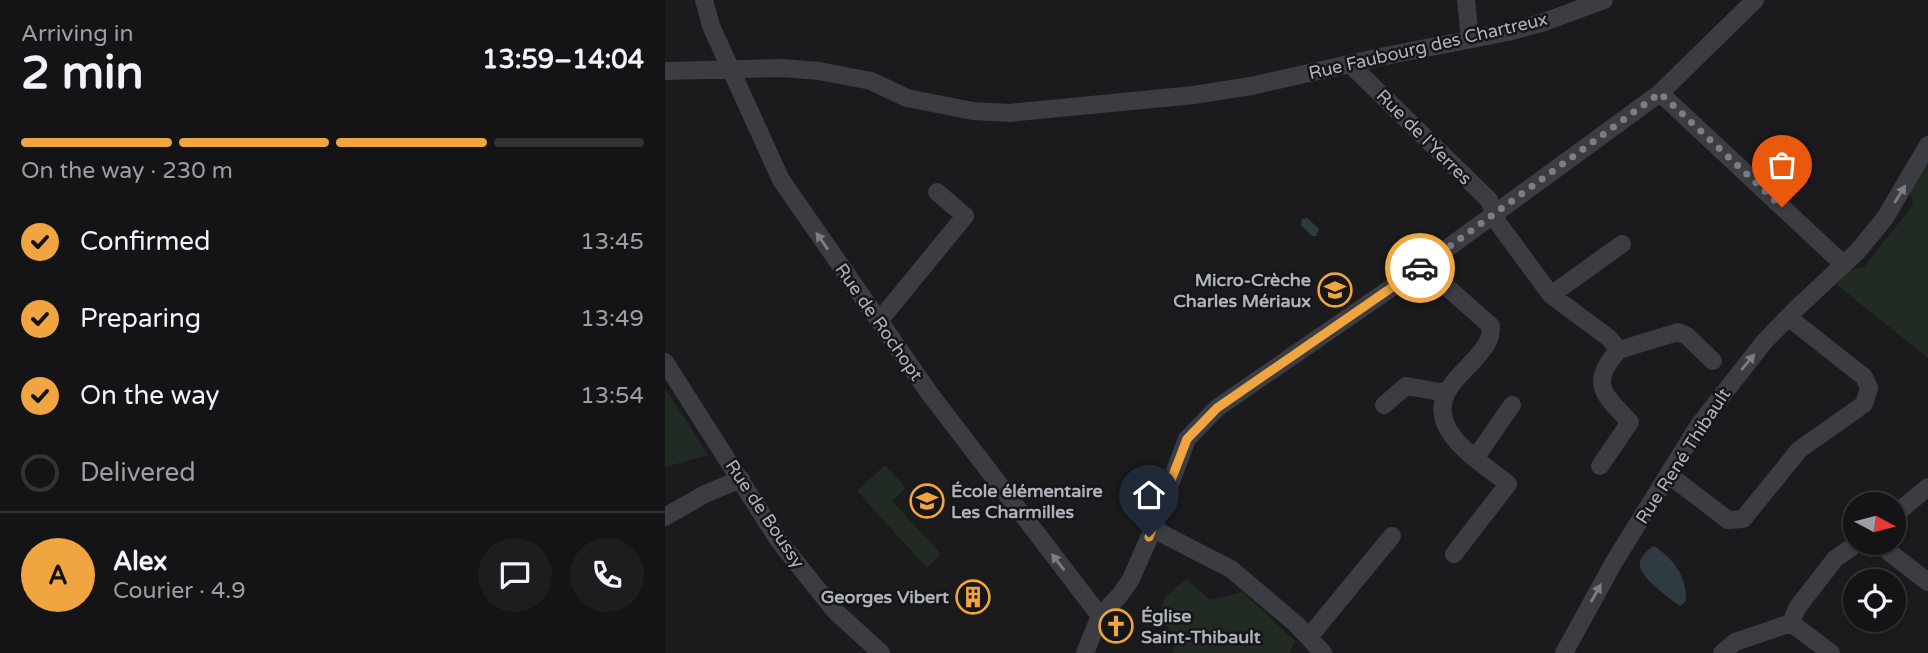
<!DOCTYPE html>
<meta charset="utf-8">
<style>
:root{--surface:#141416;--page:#1d1d1f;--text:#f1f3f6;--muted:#9d9ea1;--line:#333335;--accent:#f0a540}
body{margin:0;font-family:"Varela Round",sans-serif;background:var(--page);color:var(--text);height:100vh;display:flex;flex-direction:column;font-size:26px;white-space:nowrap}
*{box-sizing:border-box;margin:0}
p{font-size:23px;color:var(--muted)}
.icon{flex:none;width:38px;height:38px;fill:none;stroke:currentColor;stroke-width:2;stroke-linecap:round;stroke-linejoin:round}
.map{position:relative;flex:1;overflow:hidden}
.side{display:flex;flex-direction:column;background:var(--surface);width:665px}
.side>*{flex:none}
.needle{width:46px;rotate:97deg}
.buttons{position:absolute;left:1178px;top:492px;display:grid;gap:14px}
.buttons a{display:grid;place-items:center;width:63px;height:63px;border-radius:50%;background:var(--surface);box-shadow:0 2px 5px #0004,0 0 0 2px var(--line);font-size:35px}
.pin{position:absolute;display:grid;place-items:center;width:60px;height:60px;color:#fff;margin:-72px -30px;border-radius:50% 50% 50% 0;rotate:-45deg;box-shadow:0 0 7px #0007}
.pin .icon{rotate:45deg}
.courier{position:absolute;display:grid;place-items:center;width:70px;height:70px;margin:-35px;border:5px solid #f0a540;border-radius:50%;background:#fff;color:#222;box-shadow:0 2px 9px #0007}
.overview em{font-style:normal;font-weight:700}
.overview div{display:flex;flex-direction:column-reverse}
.overview{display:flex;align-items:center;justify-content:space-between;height:119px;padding:0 21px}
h1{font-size:46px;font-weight:700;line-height:52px}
.bar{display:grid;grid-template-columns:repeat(4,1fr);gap:10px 7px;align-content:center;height:84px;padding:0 21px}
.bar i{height:9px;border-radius:5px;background:var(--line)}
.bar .on{background:var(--accent)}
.bar p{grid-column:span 4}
.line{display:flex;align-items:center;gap:18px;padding:0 21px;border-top:2px solid var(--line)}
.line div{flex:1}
.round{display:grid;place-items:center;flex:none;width:74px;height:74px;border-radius:37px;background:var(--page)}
ol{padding:0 21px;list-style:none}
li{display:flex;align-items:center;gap:21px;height:77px}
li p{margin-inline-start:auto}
li .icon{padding:7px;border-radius:50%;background:var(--accent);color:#111;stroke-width:4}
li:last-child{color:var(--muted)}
li i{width:38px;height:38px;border:4px solid var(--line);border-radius:50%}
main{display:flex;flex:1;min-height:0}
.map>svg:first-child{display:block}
.green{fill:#222b23}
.water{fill:#303b41}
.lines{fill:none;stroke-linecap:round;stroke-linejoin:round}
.minor{stroke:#3c3d42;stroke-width:18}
.oneway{fill:#7b7e85}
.done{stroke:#7b7e84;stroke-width:7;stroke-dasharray:0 12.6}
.route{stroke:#f0a540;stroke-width:9}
.labels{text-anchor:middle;stroke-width:5;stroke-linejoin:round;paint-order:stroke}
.street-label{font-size:18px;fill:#aeb3bc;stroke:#161618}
.poi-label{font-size:18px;font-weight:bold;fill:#aeb3bc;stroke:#161618;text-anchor:end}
</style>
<main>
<section class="side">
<div class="overview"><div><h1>2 min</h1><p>Arriving in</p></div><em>13:59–14:04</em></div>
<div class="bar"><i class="on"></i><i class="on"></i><i class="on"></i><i></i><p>On the way · 230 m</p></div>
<ol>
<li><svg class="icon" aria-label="check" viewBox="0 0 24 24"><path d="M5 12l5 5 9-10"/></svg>Confirmed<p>13:45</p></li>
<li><svg class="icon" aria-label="check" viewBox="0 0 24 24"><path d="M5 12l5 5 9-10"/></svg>Preparing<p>13:49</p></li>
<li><svg class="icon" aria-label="check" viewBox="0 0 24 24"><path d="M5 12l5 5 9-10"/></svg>On the way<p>13:54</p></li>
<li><i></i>Delivered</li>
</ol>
<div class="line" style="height:126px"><b class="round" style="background:var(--accent);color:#111">A</b><div><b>Alex</b><p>Courier · 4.9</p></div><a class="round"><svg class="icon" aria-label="chat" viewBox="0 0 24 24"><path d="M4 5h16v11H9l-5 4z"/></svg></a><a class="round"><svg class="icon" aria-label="phone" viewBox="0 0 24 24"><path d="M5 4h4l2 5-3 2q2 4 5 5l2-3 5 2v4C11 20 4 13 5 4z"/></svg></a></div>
</section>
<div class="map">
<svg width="1263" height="653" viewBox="0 0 1263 653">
<rect width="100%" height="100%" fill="#1b1b1d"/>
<!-- green -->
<path class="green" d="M1263,163V358L1171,284L1186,270L1199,267L1248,205L1245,192Z
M0,388L43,455L0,467Z
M220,465L241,488L227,501L276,554L262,568L192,491Z
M521,579L545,600L578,592L630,641L625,653H507L512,636L494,619L499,598Z"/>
<!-- water -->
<path class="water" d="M642,218L654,229L651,236H647L636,225L637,219Z
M989,546C1009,559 1022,577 1021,601L1015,606C1005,599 981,581 976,570C971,560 981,551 989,546Z"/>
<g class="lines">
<!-- minor -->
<path class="minor" d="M39,0L46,26L116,180L265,394L435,616
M801,0L805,38
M685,64L824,200L833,223L886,295L944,338L954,350C923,383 939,395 965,422L935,466
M0,71L116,68L154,71L206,81L242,98L308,111L344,113L529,95L586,86L715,57L843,32L879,22L939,0
M995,93L1178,264
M758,266L826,326C826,341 820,347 810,359C801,369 788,380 782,392C761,432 818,463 843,484L789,554
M886,295L957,244
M214,321L300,216L272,192
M954,350L1013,332L1022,336L1048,361
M0,362L114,541L170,611L216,653
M719,405L741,386L781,393
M811,457L847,405
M1004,475L1063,520L1078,519L1134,450L1199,404L1204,388L1199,377L1123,317
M1228,516L1263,487
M0,517L40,494L76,479
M488,529L566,569L631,624L658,653
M1216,542L1224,552L1263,582
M1126,623L1166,653
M644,637L727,536
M420,653L435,616L455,595L466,579L488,529L522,439L552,408L758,266L995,93L1090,0
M899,653L949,562L1034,425L1099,342L1132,308L1192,252L1220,218L1263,145
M1057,653L1070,642L1126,623L1132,608L1170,559L1194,542"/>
</g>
<!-- one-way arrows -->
<defs><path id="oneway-solid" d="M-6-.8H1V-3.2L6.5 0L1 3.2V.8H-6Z" transform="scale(1.75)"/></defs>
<g class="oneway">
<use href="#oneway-solid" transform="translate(1235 194) rotate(-58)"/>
<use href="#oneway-solid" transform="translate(157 241) rotate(-125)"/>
<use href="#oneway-solid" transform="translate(1083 362) rotate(-50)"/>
<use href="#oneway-solid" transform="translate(393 562) rotate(-127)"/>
<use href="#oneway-solid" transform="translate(931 593) rotate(-61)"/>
</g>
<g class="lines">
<!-- done -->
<path class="done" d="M755,268L995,93L1117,207"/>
<!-- route -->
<path class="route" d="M484,537L522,439L552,408L755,268"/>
</g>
<!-- icons -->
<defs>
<symbol id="school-ring" viewBox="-11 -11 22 22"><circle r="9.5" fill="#161618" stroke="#f0a540" stroke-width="1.5"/><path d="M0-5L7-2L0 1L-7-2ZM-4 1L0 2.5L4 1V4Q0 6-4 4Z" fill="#f0a540"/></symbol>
<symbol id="building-ring" viewBox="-11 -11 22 22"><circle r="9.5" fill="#161618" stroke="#f0a540" stroke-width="1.5"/><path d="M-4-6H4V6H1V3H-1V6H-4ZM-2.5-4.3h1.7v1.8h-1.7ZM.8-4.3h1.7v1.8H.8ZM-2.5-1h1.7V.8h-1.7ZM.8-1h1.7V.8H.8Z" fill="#f0a540"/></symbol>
<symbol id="church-ring" viewBox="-11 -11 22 22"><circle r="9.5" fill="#161618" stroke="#f0a540" stroke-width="1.5"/><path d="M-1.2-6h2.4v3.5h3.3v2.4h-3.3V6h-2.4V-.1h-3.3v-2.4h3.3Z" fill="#f0a540"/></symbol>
</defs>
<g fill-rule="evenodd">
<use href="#school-ring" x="651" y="271" width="38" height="38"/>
<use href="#school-ring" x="243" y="482" width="38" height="38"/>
<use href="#building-ring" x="289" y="578" width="38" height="38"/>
<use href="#church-ring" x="432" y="607" width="38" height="38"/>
</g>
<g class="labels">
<!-- street labels -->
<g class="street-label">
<text transform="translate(763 46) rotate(-13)" y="6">Rue Faubourg des Chartreux</text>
<text transform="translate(759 137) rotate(45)" y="6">Rue de l'Yerres</text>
<text transform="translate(214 322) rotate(55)" y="6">Rue de Rochopt</text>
<text transform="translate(1018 456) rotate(-57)" y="6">Rue René Thibault</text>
<text transform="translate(100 514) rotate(56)" y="6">Rue de Boussy</text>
</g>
<!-- poi labels -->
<g class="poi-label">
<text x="646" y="286">Micro-Crèche<tspan x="646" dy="21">Charles Mériaux</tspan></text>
<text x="286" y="497" text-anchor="start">École élémentaire<tspan x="286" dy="21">Les Charmilles</tspan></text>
<text x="284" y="603">Georges Vibert</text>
<text x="476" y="622" text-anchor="start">Église<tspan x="476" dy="21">Saint-Thibault</tspan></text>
</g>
</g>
</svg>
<div class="buttons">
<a><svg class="needle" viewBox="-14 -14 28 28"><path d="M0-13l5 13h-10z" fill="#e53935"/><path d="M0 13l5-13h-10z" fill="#9d9ea1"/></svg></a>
<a><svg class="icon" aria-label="locate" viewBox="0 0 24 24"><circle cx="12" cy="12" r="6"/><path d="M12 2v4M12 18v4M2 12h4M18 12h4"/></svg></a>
</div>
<div class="pin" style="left:1117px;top:207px;background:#ea580c"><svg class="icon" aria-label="bag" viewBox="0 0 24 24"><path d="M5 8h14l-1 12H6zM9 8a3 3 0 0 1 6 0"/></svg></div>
<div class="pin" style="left:484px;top:537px;background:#1f2937"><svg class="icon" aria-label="home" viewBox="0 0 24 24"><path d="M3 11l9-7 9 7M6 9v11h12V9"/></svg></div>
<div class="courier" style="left:755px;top:268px"><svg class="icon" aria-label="car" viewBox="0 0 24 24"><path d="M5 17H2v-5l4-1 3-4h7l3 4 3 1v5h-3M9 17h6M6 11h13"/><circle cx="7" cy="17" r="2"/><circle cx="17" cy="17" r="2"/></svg></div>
</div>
</main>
